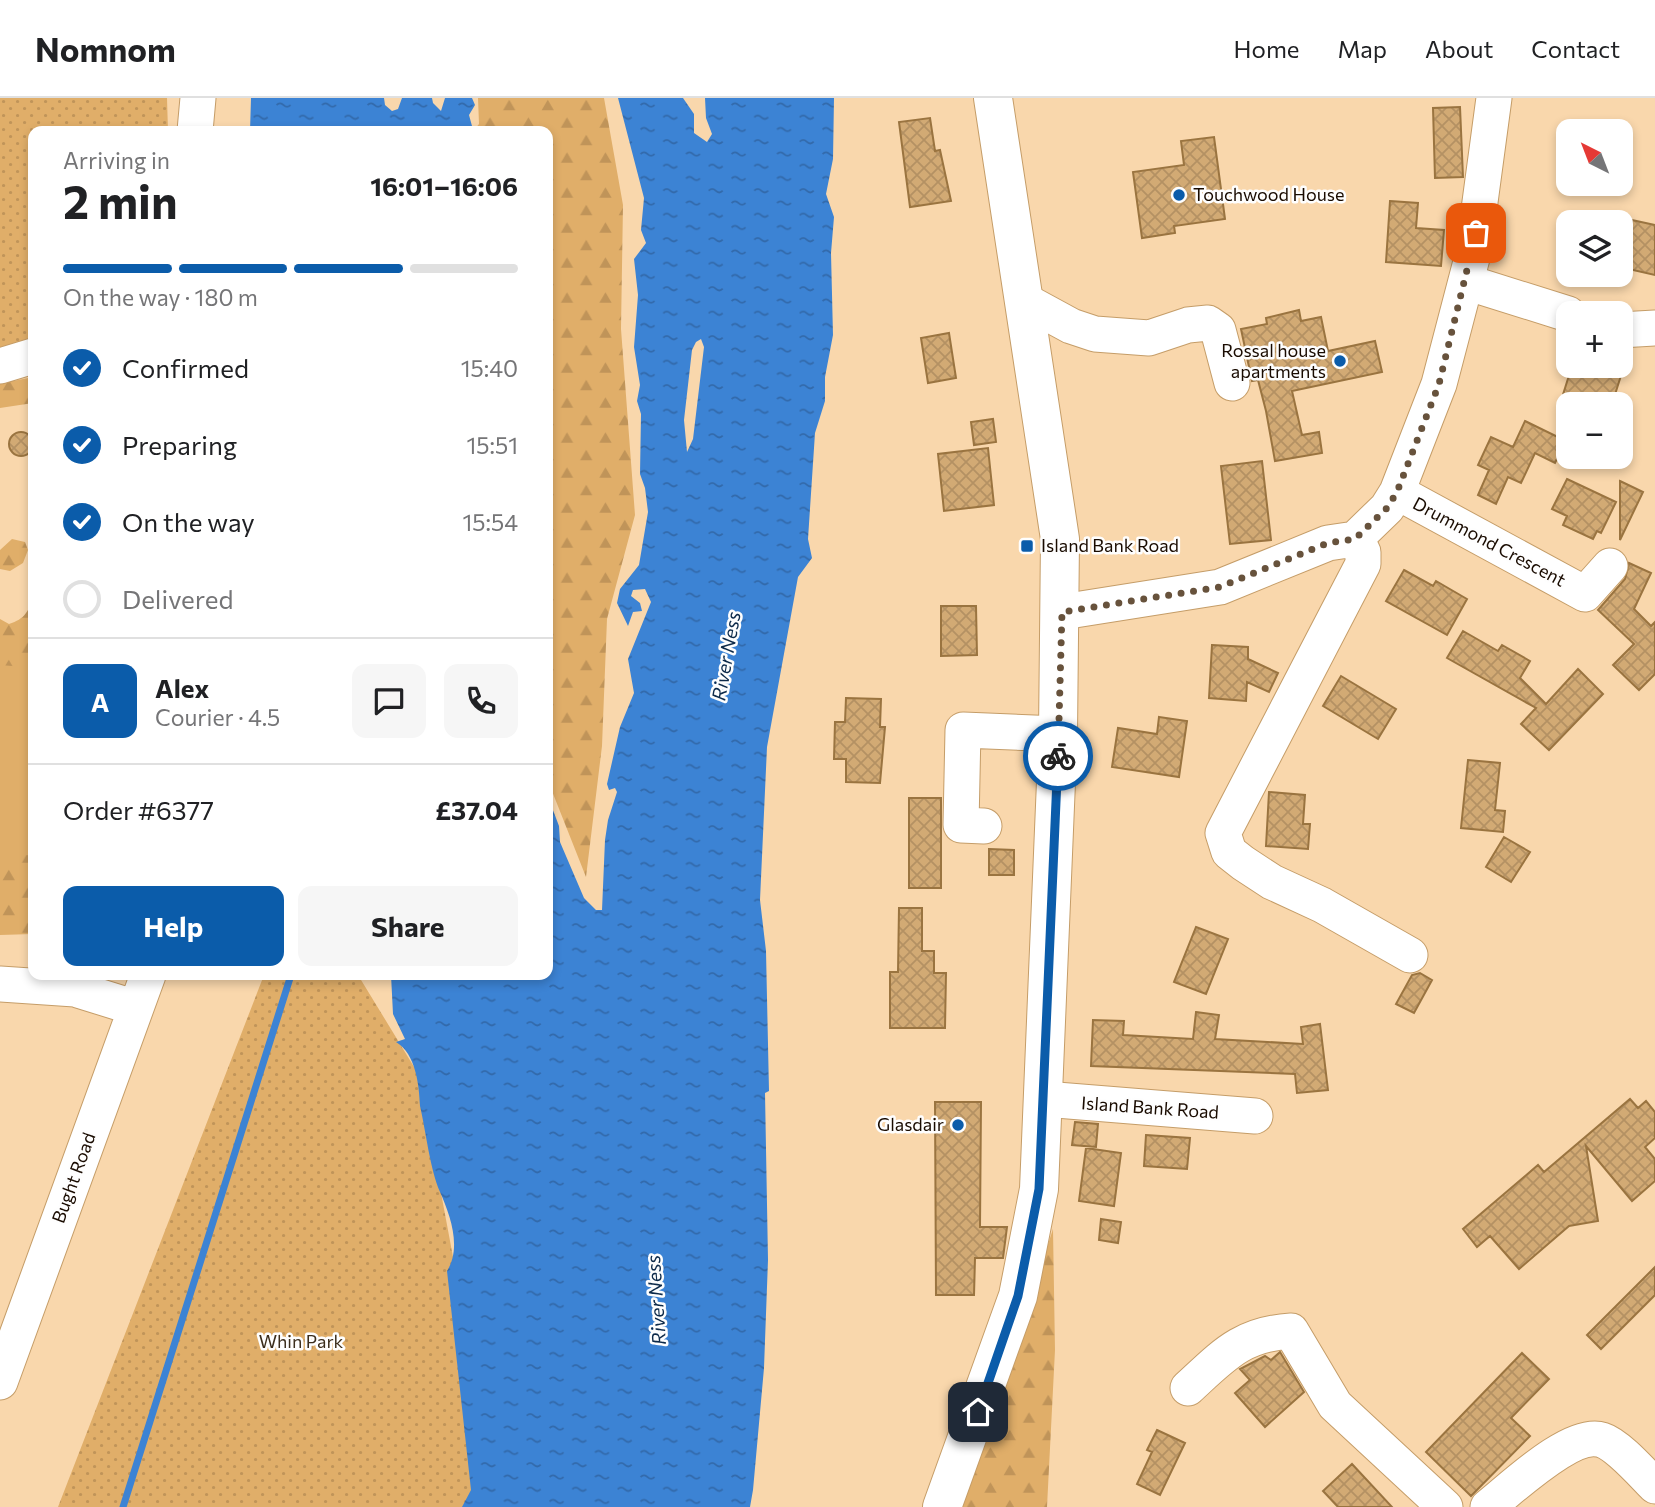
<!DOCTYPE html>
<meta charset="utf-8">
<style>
:root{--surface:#fff;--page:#f6f6f6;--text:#202124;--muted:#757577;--line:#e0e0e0;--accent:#0b5caa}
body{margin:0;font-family:Commissioner,sans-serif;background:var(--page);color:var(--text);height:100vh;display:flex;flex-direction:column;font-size:26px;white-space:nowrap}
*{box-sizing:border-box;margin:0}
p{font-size:23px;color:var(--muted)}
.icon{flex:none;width:38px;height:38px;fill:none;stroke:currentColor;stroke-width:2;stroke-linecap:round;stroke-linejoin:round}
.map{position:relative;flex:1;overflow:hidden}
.details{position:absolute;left:28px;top:28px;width:525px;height:854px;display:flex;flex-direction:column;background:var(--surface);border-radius:14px;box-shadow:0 4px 10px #0003}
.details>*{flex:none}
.needle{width:46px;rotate:318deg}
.tools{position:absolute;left:1556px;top:21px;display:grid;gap:14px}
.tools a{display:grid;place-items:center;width:77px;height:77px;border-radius:14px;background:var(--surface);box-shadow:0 4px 10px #0003;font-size:35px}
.pin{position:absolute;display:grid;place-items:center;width:60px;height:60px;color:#fff;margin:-30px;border-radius:14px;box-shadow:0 4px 10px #0006}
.courier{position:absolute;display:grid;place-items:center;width:70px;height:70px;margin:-35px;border:5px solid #0b5caa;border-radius:50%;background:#fff;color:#222;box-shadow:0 2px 9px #0007}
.head em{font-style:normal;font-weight:700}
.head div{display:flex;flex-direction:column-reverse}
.head{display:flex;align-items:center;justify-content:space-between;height:119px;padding:0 35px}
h1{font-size:46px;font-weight:700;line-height:52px}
.bar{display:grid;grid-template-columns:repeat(4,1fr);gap:10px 7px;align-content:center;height:84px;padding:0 35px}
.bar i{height:9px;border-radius:5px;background:var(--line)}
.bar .on{background:var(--accent)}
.bar p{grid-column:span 4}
.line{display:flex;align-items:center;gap:18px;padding:0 35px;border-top:2px solid var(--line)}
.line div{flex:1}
.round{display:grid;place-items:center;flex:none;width:74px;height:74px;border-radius:14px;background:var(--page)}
ol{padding:0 35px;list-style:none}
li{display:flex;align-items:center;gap:21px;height:77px}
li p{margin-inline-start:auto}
li .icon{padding:7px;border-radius:50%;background:var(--accent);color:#fff;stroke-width:4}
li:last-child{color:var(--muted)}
li i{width:38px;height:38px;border:4px solid var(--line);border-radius:50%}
.button{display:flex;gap:14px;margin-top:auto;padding:14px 35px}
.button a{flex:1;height:80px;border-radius:14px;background:var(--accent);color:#fff;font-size:28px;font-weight:700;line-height:80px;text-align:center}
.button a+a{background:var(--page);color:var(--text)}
header{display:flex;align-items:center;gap:42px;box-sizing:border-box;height:98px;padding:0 35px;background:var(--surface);border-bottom:2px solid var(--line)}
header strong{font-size:33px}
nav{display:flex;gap:38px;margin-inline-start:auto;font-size:24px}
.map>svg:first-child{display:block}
.green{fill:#e0ae69}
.forest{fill:url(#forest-firs)}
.park{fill:url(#park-dots)}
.water{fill:url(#water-ripples);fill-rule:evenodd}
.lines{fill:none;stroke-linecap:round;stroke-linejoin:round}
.stream{stroke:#3c83d4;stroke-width:7}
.building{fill:url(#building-cross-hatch);stroke:#9a7440;stroke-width:2}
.minor-casing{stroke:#c59d68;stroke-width:37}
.major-casing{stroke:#c59d68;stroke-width:40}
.minor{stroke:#fff;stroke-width:35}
.major{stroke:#fff;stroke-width:38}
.done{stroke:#67523c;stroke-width:7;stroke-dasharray:0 12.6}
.route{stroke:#0b5caa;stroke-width:9}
.poi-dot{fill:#0b5caa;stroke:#fefefe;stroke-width:2.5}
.labels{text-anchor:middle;stroke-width:5;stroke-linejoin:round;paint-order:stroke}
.poi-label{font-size:18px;fill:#190b00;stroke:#fefefe;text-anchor:start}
.street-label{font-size:18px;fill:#190b00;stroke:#fefefe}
.park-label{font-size:18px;fill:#3b2d1c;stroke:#fefefe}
.water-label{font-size:19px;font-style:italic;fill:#0d2a4a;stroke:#fefefe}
</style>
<header>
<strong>Nomnom</strong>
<nav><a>Home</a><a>Map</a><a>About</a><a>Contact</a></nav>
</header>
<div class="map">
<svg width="1655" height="1409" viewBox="0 0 1655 1409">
<defs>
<pattern id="forest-firs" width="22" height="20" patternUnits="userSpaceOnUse" patternTransform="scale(1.75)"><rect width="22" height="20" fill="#e0ae69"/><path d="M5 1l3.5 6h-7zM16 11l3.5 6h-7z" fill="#c09459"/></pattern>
<pattern id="park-dots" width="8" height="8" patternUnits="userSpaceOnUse" patternTransform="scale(1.75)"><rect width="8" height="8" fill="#e0ae69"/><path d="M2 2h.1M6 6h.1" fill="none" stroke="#c09459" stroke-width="1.8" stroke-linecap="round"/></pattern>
<pattern id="water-ripples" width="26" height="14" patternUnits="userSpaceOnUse" patternTransform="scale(1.75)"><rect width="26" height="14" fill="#3c83d4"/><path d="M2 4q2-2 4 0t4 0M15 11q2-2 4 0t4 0" fill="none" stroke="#3269aa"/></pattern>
<pattern id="building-cross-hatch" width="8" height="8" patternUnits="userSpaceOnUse" patternTransform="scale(1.75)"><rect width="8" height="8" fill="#d2aa74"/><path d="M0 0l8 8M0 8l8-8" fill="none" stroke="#b49163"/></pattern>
</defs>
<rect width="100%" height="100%" fill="#f9d7ac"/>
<!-- green -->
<path class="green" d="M33,554V769L0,767V561Z"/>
<!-- forest -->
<path class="forest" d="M478,0H604L623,107L621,231L635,417L607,521L602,648L586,779L548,683V33H473L479,26Z
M5,278L13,283L28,280L33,283V305L0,310V279Z
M12,441L25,444L28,452L23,465L10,473L0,471V452Z
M33,498V565L24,569L0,567V521L9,526C25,521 29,513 33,498Z
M27,757L33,759V836L0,837V759Z
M1053,1131L1055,1252L1047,1409H962Z"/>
<!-- park -->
<path class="park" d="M0,0H167L168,33H33V246L0,256Z
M264,877H358L419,977L479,1298L472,1409H58Z"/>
<!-- water -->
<path class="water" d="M251,0H384L385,7L392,13L398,11L402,0H432L433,5L441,13L445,0H472L475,7L469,17L472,28L466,33H395L388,29L387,33H250Z
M618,0H683L694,16V35L707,44L712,36L706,20L705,0H834L833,61L826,96L834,119L831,155L833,237L825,279V303L815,335L808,441L812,460L798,479L767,649L760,802L766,853L769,993L765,995L768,1162L764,1270L753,1392L750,1409H462L471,1392L447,1173C462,1149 450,1117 440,1094C430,1071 426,1034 420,1008C419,987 416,956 396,944L405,941L393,916L391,877H548V699L559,728L560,744L584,800L596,812H602L605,742L608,722L617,694L615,690L609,692L607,686L620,629L634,595L628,561L651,504L645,491L633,492L631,498L640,505L642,513L633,514L628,528L617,505L620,491L639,467L648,414L645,390L640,376L641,316L637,303L640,287L634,249L638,197L634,161L646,145L641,132L644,100ZM701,241L704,249L693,341L687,354L684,322L692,252L696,244Z"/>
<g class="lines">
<!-- stream -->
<path class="stream" d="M123,1409L291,877"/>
</g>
<!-- building -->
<path class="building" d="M1460,9L1463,79L1435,80L1433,10Z
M930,20L935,53L940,52L951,103L910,109L899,24Z
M1214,39L1225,121L1174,128L1175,135L1142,140L1133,74L1184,67L1181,43Z
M1390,103L1418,105L1416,130L1444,132L1441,168L1386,164Z
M1632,122L1655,127V177L1620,169Z
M1299,212L1301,223L1321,219L1328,253L1375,243L1382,274L1292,293L1302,337L1319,334L1322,355L1275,363L1266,313L1258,282L1252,283L1241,231L1267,226L1266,220Z
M949,235L956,280L928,285L921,240Z
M1572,268H1624L1612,306H1560Z
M993,321L996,344L974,347L971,324Z
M1525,323L1566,343L1555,365L1535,355L1521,385L1508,379L1496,406L1478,397L1489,372L1478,367L1491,339L1513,349Z
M9 346a12 12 0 1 1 24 0a12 12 0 1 1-24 0Z
M988,350L994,407L944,413L938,356Z
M1262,363L1271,442L1230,446L1221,368Z
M1567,381L1616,404L1601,435L1597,433L1593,441L1563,427L1567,418L1552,411Z
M1620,383L1643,394L1620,442Z
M1629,465L1651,475L1634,511L1651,528L1655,524V576L1639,592L1613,567L1634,546L1598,512L1625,481Z
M1404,472L1433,488L1436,483L1467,501L1447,537L1386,503Z
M941,508H976L977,557L941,558Z
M1463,533L1498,553L1502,547L1530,563L1520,580L1546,606L1578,571L1603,596L1549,652L1521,626L1536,610L1447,560Z
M1212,547L1248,549V561L1278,575L1269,594L1247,584L1246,603L1209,600Z
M1341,578L1396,611L1378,641L1323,608Z
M846,600L881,601L880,629H885L880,685L846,684V661H834L835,624H845Z
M1159,619L1187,623L1179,679L1112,669L1118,630L1157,636Z
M1468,662L1500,665L1495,712L1505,713L1503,734L1461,730Z
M1269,694L1305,697L1303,726H1310L1308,751L1266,748Z
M909,700H941V790H909Z
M1504,739L1530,754L1511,784L1486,769Z
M989,751L1014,752V777H989Z
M899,810H922V853H934V875H946L945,930H890V874H898Z
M1196,829L1228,841L1206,896L1174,884Z
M1420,875L1432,882L1414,915L1396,906L1412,877Z
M1196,914L1219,917L1215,941L1303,946L1301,929L1320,926L1328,992L1297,995L1295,976L1091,968L1093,922L1124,923L1123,937L1193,941Z
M1630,1001L1638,1010L1646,1003L1655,1014V1040L1645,1049L1655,1061V1083L1632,1103L1586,1048L1598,1123L1569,1128L1519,1171L1490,1138L1477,1149L1463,1131L1538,1067L1544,1074Z
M935,1004H981L980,1129H1007L1003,1160H975L974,1197H936Z
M1075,1024L1098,1026L1096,1049L1072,1047Z
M1146,1037L1190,1040L1187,1071L1144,1068Z
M1086,1050L1121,1055L1114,1108L1079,1103Z
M1101,1121L1121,1124L1118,1145L1099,1142Z
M1655,1169V1197L1601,1251L1587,1237Z
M1280,1254L1304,1294L1265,1329L1235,1295L1250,1282L1240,1271L1265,1258L1271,1262Z
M1522,1255L1549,1281L1511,1320L1530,1338L1471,1398L1426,1354Z
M1157,1332L1185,1345L1160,1397L1137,1386L1152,1354L1147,1352Z
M1352,1366L1392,1409H1338L1323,1393Z"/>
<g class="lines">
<defs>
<path id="minor" d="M195,33L198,0
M1466,184L1568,216
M1025,203L1071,228L1095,236L1149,240L1188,227L1208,225L1218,232L1232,285
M1620,232L1655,230
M0,268L33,258
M1397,394L1585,496L1610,468
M1355,441L1363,454V466L1223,735L1229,754L1243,765L1272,784L1322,807L1410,857
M1062,514L1220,489L1328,445L1355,441L1387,410L1397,394L1439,286L1473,156L1494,0
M984,728L961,727L963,632L1058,636
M0,886L75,891L136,910
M1044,1001L1255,1018
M0,1284L148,877
M1188,1290C1223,1258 1241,1236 1291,1233L1335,1307L1445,1409
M1488,1409C1512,1390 1572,1332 1602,1342C1618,1347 1643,1376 1655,1388"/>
<path id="major" d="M942,1409L1018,1198L1039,1091L1058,636L1060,441L993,0"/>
</defs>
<!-- minor casing -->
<use href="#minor" class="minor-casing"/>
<!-- major casing -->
<use href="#major" class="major-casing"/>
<!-- minor -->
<use href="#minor" class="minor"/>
<!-- major -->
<use href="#major" class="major"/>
</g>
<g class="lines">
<!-- done -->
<path class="done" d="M1058,658L1062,514L1220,489L1328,445L1355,441L1387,410L1397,394L1439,286L1476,135"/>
<!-- route -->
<path class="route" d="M978,1314L1018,1198L1039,1091L1058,658"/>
</g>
<!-- markers -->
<g class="poi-dot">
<circle cx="1179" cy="97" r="7"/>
<circle cx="1340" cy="263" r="7"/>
<rect x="1020" y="441" width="14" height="14" rx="3.5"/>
<circle cx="958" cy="1027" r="7"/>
</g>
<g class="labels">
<!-- poi labels -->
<g class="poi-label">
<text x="1193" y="103">Touchwood House</text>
<text x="1326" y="259" text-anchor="end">Rossal house<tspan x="1326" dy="21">apartments</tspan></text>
<text x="1041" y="454">Island Bank Road</text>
<text x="944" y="1033" text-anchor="end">Glasdair</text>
</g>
<!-- street labels -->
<g class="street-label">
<text transform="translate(1489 444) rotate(28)" y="6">Drummond Crescent</text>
<text transform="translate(1150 1010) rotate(4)" y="6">Island Bank Road</text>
<text transform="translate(74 1080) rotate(-70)" y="6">Bught Road</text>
</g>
<!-- park labels -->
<g class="park-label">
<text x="301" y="1250">Whin Park</text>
</g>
<!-- water labels -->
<g class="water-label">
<text transform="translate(726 558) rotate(-80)" y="7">River Ness</text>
<text transform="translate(656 1202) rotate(-94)" y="7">River Ness</text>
</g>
</g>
</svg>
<div class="tools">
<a><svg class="needle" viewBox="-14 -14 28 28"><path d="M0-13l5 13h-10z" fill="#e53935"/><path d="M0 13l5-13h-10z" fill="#757577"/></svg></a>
<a><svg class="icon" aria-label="layers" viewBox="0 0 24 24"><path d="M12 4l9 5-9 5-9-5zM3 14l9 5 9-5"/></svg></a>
<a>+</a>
<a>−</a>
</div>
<div class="pin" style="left:1476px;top:135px;background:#ea580c"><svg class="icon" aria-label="bag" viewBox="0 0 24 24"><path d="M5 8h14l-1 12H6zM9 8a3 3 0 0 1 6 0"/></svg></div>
<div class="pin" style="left:978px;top:1314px;background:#1f2937"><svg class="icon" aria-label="home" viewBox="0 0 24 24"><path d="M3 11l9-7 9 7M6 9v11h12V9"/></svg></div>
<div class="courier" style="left:1058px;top:658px"><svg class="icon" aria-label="bike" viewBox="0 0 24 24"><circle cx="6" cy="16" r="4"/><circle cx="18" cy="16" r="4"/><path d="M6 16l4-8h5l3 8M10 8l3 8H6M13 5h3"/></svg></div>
<section class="details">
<div class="head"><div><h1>2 min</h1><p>Arriving in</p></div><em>16:01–16:06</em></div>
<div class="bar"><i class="on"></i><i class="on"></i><i class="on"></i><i></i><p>On the way · 180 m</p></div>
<ol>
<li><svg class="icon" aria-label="check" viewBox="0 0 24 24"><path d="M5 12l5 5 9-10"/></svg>Confirmed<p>15:40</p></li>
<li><svg class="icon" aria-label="check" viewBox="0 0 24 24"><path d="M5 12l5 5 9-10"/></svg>Preparing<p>15:51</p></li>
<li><svg class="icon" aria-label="check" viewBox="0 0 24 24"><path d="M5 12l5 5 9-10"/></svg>On the way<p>15:54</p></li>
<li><i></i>Delivered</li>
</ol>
<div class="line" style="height:126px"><b class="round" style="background:var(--accent);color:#fff">A</b><div><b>Alex</b><p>Courier · 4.5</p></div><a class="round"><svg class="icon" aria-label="chat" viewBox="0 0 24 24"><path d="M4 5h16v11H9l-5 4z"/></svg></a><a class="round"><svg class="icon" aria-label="phone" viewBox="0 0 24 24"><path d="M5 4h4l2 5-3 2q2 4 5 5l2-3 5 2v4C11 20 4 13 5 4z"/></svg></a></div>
<div class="line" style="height:91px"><div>Order #6377</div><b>£37.04</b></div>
<div class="button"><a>Help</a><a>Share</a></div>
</section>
</div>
